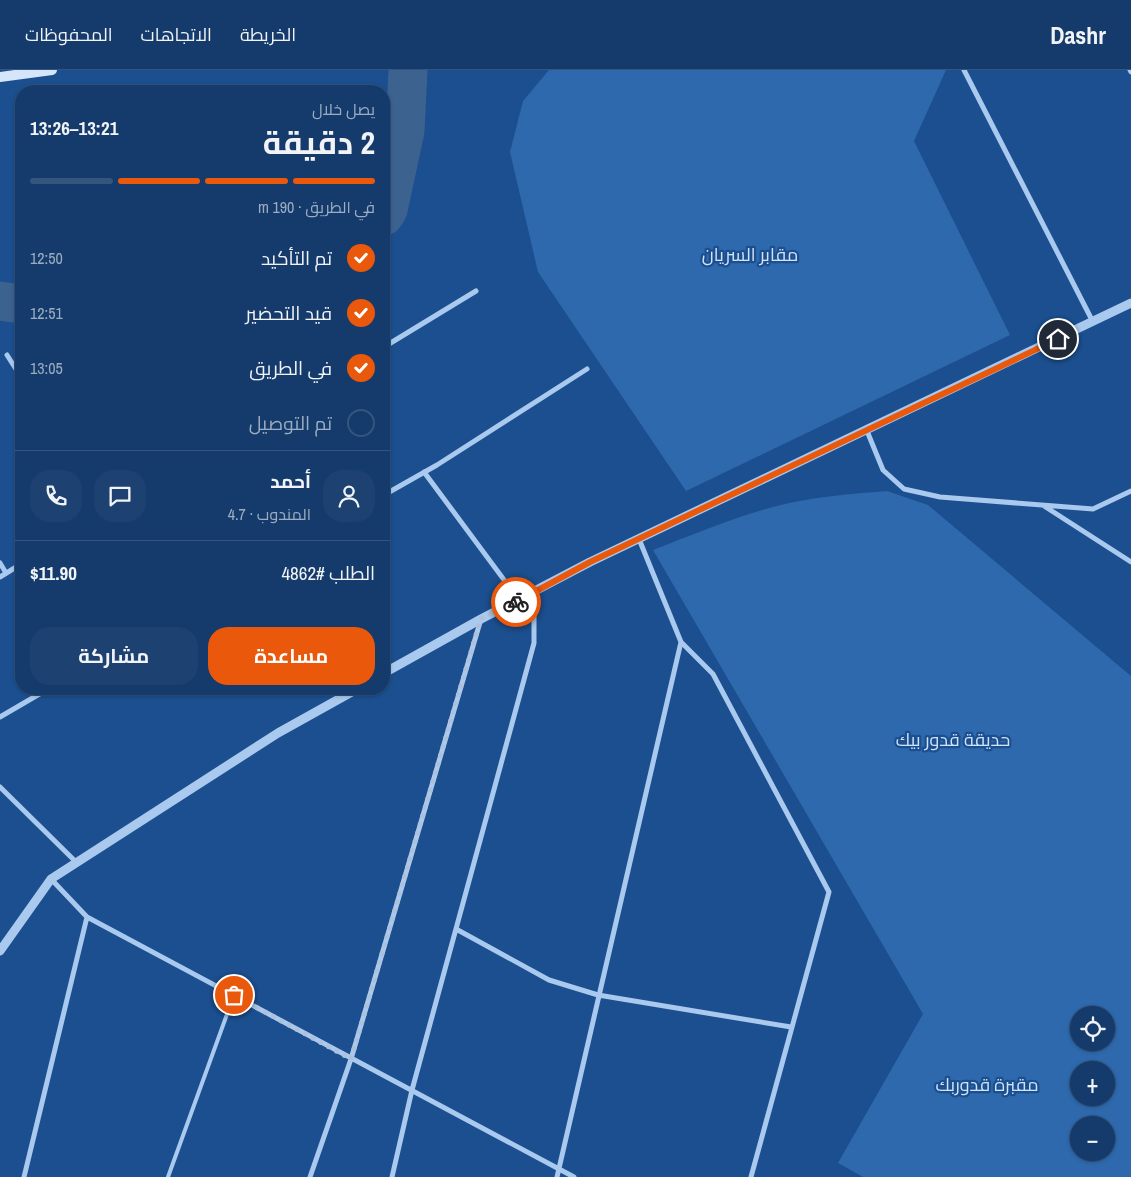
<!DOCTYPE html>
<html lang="ar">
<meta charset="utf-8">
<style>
:root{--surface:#143b6b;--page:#1d4271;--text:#f1f3f6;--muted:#9dadc1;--line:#33557e;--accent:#ea580c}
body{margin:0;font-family:"Archivo Narrow",Cairo,sans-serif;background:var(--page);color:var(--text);direction:rtl;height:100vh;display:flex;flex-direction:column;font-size:19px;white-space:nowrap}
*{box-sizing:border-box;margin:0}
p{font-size:16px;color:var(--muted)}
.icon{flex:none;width:28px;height:28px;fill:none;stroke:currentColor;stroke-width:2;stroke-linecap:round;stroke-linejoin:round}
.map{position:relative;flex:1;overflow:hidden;direction:ltr}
.side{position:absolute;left:15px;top:15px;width:375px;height:610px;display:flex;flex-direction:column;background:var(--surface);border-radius:20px;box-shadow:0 1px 4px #0004,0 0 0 1px var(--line);direction:rtl}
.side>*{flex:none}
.buttons{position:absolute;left:1070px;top:936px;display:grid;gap:10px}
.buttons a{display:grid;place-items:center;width:45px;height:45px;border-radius:50%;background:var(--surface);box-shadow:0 1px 4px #0004,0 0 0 1px var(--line);font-size:25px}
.pin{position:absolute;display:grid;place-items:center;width:42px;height:42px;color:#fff;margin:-21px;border:2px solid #fff;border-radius:50%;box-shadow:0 1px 5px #0007}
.courier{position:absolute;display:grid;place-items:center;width:50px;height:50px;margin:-25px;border:4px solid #ea580c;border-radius:50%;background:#fff;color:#222;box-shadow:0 1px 6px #0007}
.summary em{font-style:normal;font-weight:700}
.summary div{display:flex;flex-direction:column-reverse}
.summary{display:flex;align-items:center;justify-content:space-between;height:85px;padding:0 15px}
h1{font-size:32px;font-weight:700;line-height:38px}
.bar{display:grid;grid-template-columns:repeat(4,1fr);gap:8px 5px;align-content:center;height:60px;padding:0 15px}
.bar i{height:6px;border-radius:4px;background:var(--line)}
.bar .current{background:var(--accent)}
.bar p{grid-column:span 4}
.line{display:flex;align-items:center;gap:12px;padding:0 15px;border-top:1px solid var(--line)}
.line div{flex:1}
.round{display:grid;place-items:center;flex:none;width:52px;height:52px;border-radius:20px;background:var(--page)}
ol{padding:0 15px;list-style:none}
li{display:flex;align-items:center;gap:15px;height:55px}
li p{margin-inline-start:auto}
li .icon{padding:5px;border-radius:50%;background:var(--accent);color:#fff;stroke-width:4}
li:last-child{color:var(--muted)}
li i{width:28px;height:28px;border:2px solid var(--line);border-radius:50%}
.button{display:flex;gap:10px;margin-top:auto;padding:10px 15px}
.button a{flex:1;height:58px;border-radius:20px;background:var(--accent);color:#fff;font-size:20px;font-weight:700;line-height:58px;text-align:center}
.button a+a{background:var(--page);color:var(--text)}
header{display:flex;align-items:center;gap:30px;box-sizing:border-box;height:70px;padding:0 25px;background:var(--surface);border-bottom:1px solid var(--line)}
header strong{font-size:24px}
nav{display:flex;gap:28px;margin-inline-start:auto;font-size:18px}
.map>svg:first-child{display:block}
.green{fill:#2e69ad;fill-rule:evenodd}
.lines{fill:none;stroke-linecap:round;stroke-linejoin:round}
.river{stroke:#3c6290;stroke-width:39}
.service{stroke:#a9c9ee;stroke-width:4}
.minor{stroke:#a9c9ee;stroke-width:5}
.tertiary{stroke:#a9c9ee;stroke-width:9}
.secondary{stroke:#d6e6fa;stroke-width:10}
.done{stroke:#afc1d8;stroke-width:5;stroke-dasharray:0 9}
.route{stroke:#ea580c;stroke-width:6}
.labels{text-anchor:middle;stroke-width:4.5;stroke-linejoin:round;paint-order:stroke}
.park-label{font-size:18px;fill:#cfe3fa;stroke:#1b4f8f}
</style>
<header>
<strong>Dashr</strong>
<nav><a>الخريطة</a><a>الاتجاهات</a><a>المحفوظات</a></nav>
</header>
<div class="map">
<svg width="1131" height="1107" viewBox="0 0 1131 1107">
<rect width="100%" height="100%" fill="#1b4f8f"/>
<!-- green -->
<path class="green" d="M549,0H946L914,71L1010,265L686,421L538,202L510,82L523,31Z
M887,421L928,435L1131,606V1107H863L838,1093L923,944L653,480C692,465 732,448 773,437C810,427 849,424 887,421ZM1079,945H1106V972H1079ZM1079,1000H1106V1028H1079ZM1079,1055H1106V1082H1079Z"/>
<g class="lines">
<!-- river -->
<path class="river" d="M384,146L388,140L405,61L408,0
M0,231L21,234"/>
<!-- service -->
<path class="service" d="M168,1107L234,925"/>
<!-- minor -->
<path class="minor" d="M964,0L1093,252
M1130,0L1131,2
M384,277L476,221
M7,285L21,307
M867,361L883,400L904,419L940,427L1093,439L1131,421
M424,402L519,530
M384,425L437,395L587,299
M1044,436L1131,492
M0,493L6,503
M0,507L21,494
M681,572L713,604L829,822L751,1107
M0,647L48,619
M0,717L76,792
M51,809L87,847L574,1107
M456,859L549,910L598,925L791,957
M24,1107L87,847
M310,1107L351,989L481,549
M392,1107L412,1020L534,573V523
M557,1107L681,572L639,469"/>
<!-- tertiary -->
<path class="tertiary" d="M384,603L481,549L590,492L1131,233
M0,881L51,809L278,663L357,619"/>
<!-- secondary -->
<path class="secondary" d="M0,7L52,0"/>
</g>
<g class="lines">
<!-- done -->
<path class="done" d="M234,925L351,989L481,548L516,532"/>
<!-- route -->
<path class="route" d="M516,532L590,492L1058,269"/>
</g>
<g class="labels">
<!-- park labels -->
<g class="park-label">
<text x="750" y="191">مقابر السريان</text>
<text x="953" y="676">حديقة قدور بيك</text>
<text x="987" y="1021">مقبرة قدوربك</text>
</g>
</g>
</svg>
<div class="buttons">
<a><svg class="icon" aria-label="locate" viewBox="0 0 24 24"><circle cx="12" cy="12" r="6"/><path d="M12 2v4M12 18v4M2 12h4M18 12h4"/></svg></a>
<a>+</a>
<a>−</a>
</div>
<div class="pin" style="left:234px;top:925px;background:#ea580c"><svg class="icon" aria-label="bag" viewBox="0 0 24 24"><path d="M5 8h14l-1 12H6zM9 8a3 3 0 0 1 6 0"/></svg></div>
<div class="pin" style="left:1058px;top:269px;background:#1f2937"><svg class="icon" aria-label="home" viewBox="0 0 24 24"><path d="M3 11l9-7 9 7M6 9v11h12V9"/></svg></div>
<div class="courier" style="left:516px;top:532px"><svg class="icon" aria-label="bike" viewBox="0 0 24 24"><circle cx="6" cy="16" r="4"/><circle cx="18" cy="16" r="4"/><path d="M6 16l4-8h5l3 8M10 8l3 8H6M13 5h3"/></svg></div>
<section class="side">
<div class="summary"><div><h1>2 دقيقة</h1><p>يصل خلال</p></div><em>13:21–13:26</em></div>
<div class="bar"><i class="current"></i><i class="current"></i><i class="current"></i><i></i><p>في الطريق · 190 m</p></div>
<ol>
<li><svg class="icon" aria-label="check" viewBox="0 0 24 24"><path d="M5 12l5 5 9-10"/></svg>تم التأكيد<p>12:50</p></li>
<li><svg class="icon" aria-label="check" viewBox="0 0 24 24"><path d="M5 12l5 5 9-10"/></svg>قيد التحضير<p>12:51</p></li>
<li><svg class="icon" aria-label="check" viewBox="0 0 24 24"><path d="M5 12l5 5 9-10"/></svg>في الطريق<p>13:05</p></li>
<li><i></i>تم التوصيل</li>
</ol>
<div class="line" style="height:90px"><a class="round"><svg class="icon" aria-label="person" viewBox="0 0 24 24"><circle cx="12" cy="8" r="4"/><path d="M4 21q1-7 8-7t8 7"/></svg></a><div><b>أحمد</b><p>المندوب · 4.7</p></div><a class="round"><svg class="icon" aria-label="chat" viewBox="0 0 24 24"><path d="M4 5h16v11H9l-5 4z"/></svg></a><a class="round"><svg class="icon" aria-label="phone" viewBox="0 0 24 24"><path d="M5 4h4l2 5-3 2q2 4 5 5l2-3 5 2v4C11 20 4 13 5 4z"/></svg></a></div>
<div class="line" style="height:65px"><div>الطلب #4862</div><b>$11.90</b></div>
<div class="button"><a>مساعدة</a><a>مشاركة</a></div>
</section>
</div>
